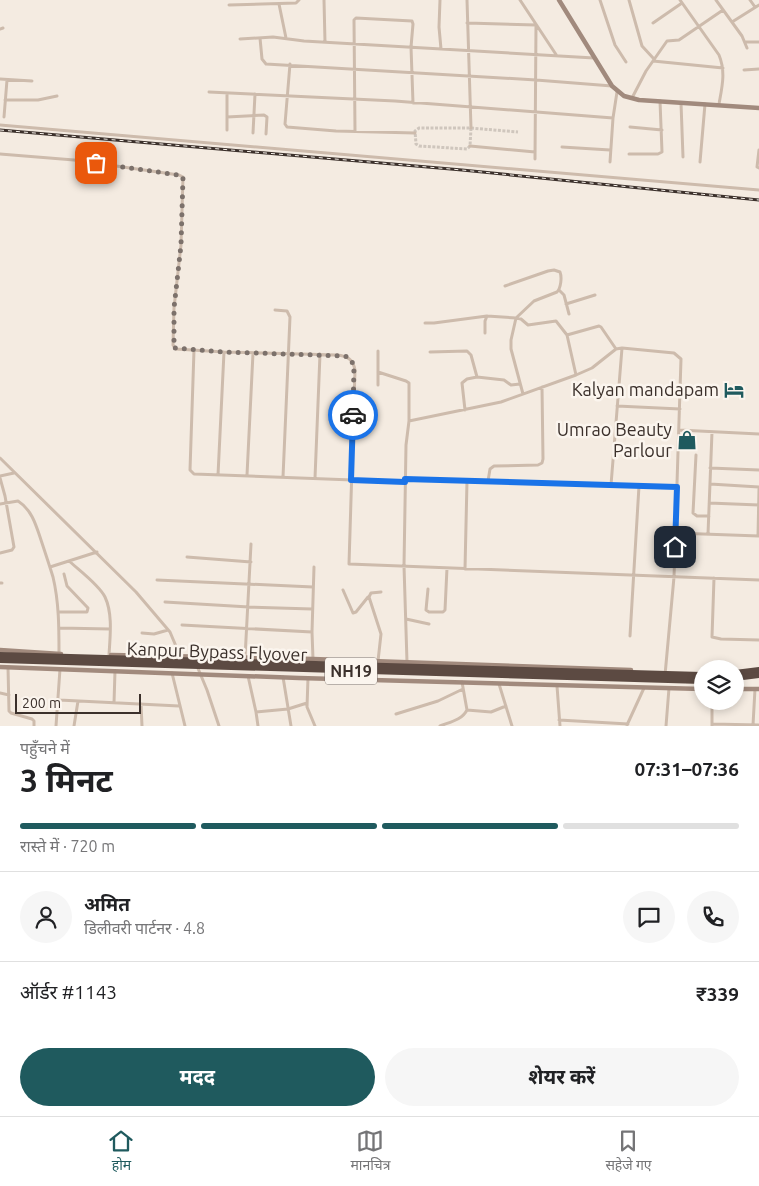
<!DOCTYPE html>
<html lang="hi">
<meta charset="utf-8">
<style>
:root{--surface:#fff;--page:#f6f6f6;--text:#202124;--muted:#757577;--line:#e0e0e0;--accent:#1f5a5e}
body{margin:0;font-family:Ubuntu,"Noto Sans Devanagari",sans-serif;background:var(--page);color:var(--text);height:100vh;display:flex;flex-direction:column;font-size:19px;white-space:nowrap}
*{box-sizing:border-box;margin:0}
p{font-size:16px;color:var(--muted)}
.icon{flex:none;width:28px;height:28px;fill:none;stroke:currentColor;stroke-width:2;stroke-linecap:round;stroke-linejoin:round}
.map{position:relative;height:726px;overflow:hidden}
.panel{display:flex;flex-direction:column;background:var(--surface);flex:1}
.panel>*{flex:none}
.controls{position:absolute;left:694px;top:660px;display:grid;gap:10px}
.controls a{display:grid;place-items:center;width:50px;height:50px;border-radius:50%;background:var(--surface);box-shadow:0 2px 8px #0003;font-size:25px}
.scale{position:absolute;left:15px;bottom:12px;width:126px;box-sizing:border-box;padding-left:5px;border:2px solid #3b302b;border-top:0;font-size:14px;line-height:18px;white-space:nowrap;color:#3b302b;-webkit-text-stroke:4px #fbf5ee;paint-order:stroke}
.pin{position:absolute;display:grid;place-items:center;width:42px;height:42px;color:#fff;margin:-21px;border-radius:10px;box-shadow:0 2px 8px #0006}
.courier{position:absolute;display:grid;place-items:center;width:50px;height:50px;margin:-25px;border:4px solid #1a73e8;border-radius:50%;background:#fff;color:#222;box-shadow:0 1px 6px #0007}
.headline em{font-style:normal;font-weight:700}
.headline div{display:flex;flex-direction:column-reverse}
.headline{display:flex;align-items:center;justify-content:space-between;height:85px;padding:0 20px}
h1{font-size:32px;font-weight:700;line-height:38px}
.bar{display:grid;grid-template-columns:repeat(4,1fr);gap:8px 5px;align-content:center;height:60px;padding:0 20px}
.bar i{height:6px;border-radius:4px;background:var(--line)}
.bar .on{background:var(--accent)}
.bar p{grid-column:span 4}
.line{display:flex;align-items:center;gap:12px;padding:0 20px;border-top:1px solid var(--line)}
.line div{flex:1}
.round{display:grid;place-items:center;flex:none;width:52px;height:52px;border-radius:26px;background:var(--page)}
.cta{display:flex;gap:10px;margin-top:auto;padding:10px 20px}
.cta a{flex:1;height:58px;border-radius:30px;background:var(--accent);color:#fff;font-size:20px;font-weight:700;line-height:58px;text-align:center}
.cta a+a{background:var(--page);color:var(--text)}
.dock{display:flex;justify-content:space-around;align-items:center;height:70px;border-top:1px solid var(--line);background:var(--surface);font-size:14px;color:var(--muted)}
.dock a{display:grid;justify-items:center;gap:2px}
.dock .on{color:var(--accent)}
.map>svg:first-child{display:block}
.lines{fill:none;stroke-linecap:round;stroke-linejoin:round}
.street-tunnel{stroke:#cfc6bd;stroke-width:3;stroke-dasharray:3 1.5;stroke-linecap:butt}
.street{stroke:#cdbbac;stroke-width:3}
.secondary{stroke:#a18a7d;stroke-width:4.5}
.highway{stroke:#5c4a42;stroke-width:6}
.rail-casing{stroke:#3b302b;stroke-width:3}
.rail{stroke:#fbf5ee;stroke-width:1;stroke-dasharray:4;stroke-linecap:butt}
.highway-bridge{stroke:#5c4a42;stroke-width:6}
.done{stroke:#7c716b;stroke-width:5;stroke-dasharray:0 9}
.route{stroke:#1a73e8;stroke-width:6}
.labels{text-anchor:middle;stroke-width:5;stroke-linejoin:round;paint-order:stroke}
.shield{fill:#fbf5ee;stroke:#756b66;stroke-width:1}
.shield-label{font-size:16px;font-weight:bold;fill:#3b302b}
.poi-label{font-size:18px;fill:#3b302b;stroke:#fbf5ee;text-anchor:end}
.street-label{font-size:18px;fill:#3b302b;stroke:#fbf5ee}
</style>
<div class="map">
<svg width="759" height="726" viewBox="0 0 759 726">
<rect width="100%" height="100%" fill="#f4ebe1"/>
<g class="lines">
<!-- street-tunnel -->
<path class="street-tunnel" d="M471,128L470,146L467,149L419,146L416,144L415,131L419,128H471L518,132"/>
<!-- street -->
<path class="street" d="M324,0L325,42
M440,0L439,27L441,49
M467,0L471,128
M520,0L557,56
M600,0L615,45L626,62
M629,0L642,46L654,59
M680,0L719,55C726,72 722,87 719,104
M716,0L742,36L747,48
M750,0L755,7
M279,4L286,38
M229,5L296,3L299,0
M732,22L759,5
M467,23L536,25L535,159
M653,23L682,3
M0,29L3,28
M260,38L262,59L266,64L536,80L612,86
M240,39L273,37L304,41L594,58
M745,42H759
M653,61L723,68
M290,64L285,124L287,127L336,131L415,133
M744,70L759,69
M0,79L32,81
M209,92L395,101L613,118
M632,98L646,71L667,41L679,40L723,10
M5,100H38L57,96
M681,103L683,157
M4,117L7,80
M227,117L264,115L267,117L266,134
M0,125L759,190
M630,127L662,130
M227,130V93
M355,131L354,20L356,18L412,21L413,24L411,47L413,103
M253,133L255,94
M470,146L535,152
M562,147L610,150
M759,150L757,167L759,168
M0,154L74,160L179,175L183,177L181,245L174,308L173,345L176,349L224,352L337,355C347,356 353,359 355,370L349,564L759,580
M629,154H658L662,152L660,101
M610,162L613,118L617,92
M700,162L705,104
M505,286L548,271L554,270L560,272C562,277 561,288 557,292L534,301L516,318L521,319L528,325L556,321L567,335
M559,290L564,295L569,314
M566,304L595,295
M275,310L287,311L290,317L283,477
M425,323H434L487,316
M485,333V321L487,316L516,318L511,340V349L523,394
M194,350L190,470L194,474L405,482
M378,351V385
M430,352L467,351L471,355L477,377L504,380L511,385L520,384
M378,372L406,381L409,383V421
M576,375L567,335L599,326L601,327L616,349
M617,406L680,409
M465,410L462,383L467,379L477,377
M679,430L759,434
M696,455L693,513L697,516H709
M0,458L136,592L170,632L181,658
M710,468L759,470
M218,475L224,352
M247,475L253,353
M0,476L14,473
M0,478L5,496L14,547L12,550L0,553
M315,478L320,354
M405,479L677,487
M488,481L490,469L494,466L538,465L542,463L543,459L542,387
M710,484L759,487
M611,485L622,348
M709,503L759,505
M0,504L18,501C32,510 36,525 41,540C45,552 49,564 53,577C59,602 59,628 59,654
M675,533L759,536
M708,534L712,432
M758,536L759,489
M187,557L251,562
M69,561C80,571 99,585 105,597C113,614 110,637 109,655
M50,567L97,552
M465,569L467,481
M714,578L712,637L721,639L759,640
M157,580L313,587
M0,583H2
M428,589L426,610L429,612H443L445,610L447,568
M343,590L353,613L356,612L368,597
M165,602L249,607L312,609
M58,612H87L88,608L67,586L64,574
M406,619L429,624
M182,625L312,632
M59,628L110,629
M142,633L154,634L168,630
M630,636L639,486
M245,658L251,544
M313,659L312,632L314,567
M378,661L381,634L369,597L371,593L381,592
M407,662L404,566L406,445L409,421L501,402L576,375L592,368L616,349L622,348L674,353L681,359L674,577L665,675
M197,666L207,690L219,726
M8,667L9,711L11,713L32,719L34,721V726
M172,673L185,726
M248,676L256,712
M283,677L291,726
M308,678L307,707L315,726
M499,684L512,726
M557,686L560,726
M0,693L9,695
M59,700L179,706
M114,703L115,671
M141,704L142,726
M467,710L491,712L506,706
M396,714L438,701L463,689
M559,720L628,724
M712,724L759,725
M627,725L644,688
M753,725L755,689
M56,726L60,669
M74,726L78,701
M258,726L256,712L288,709L307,703
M440,726C450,722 462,720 467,710L462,682
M666,726L669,688
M712,726V701"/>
<!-- secondary -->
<path class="secondary" d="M559,0L612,86L624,96L639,100L759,108
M0,650L61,654
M111,655L313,659L631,670
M0,667L299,678L702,689
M735,689H759"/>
<!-- highway -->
<path class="highway" d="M735,673L759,670"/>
<defs>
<path id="rail" d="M0,130L462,170L759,200"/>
</defs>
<!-- rail casing -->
<use href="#rail" class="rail-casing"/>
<!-- rail -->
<use href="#rail" class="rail"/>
<!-- highway-bridge -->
<path class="highway-bridge" d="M0,655L702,675
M0,660L702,681
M735,678L759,675"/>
</g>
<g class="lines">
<!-- done -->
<path class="done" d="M96,163L178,175L183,177L181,245L174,308V348L224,352L345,356L349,358L354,365L353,415"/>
<!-- route -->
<path class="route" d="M353,415L351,480L405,482V479L677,487L675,547"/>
</g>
<!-- icons -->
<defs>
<symbol id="hotel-bare" viewBox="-9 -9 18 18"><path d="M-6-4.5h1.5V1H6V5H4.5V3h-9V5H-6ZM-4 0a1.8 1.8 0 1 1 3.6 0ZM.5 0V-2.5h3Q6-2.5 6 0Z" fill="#1f5a5e" stroke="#fbf5ee" stroke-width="2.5" paint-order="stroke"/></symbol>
<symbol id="shop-bare" viewBox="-9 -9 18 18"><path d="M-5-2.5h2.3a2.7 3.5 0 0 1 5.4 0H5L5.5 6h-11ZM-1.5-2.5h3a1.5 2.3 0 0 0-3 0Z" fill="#1f5a5e" stroke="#fbf5ee" stroke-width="2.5" paint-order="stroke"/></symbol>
</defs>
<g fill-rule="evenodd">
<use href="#hotel-bare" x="720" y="376" width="28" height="28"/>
<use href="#shop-bare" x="673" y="426" width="28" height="28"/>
</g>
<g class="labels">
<!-- shield labels -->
<rect class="shield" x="325" y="657.5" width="52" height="27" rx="4"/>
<g class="shield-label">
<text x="351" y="677">NH19</text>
</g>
<!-- poi labels -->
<g class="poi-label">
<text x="719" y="396">Kalyan mandapam</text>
<text x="672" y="436">Umrao Beauty<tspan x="672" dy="21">Parlour</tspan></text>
</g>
<!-- street labels -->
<g class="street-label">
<text transform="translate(217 652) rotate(2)" y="6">Kanpur Bypass Flyover</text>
</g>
</g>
</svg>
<div class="controls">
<a><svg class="icon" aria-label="layers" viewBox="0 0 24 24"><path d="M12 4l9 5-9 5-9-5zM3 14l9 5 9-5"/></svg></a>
</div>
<div class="scale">200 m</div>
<div class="pin" style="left:96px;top:163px;background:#ea580c"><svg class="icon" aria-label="bag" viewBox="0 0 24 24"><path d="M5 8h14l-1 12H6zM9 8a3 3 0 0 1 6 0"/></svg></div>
<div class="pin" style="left:675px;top:547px;background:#1f2937"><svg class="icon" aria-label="home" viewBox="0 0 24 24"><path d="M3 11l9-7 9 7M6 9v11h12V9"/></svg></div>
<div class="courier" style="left:353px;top:415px"><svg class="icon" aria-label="car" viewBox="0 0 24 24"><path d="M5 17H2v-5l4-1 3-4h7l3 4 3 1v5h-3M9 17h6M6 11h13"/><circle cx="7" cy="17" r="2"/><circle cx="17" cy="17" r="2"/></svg></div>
</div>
<section class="panel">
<div class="headline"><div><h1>3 मिनट</h1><p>पहुँचने में</p></div><em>07:31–07:36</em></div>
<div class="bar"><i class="on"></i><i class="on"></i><i class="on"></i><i></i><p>रास्ते में · 720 m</p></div>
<div class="line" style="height:90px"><a class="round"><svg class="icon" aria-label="person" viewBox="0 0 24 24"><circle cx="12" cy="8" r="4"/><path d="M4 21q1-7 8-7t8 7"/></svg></a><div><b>अमित</b><p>डिलीवरी पार्टनर · 4.8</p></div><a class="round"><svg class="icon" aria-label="chat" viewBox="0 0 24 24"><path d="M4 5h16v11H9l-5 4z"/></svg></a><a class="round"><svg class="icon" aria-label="phone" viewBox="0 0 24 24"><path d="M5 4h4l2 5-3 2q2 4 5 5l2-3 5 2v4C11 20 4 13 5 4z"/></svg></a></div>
<div class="line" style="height:65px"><div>ऑर्डर #1143</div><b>₹339</b></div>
<div class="cta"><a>मदद</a><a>शेयर करें</a></div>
</section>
<nav class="dock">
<a class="on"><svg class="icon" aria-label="home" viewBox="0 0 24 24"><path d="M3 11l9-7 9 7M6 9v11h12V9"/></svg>होम</a>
<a><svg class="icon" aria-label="map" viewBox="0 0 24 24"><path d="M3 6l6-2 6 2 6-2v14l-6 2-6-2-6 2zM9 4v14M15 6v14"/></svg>मानचित्र</a>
<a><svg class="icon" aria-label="saved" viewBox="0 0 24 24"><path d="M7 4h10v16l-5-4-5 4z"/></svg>सहेजे गए</a>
</nav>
